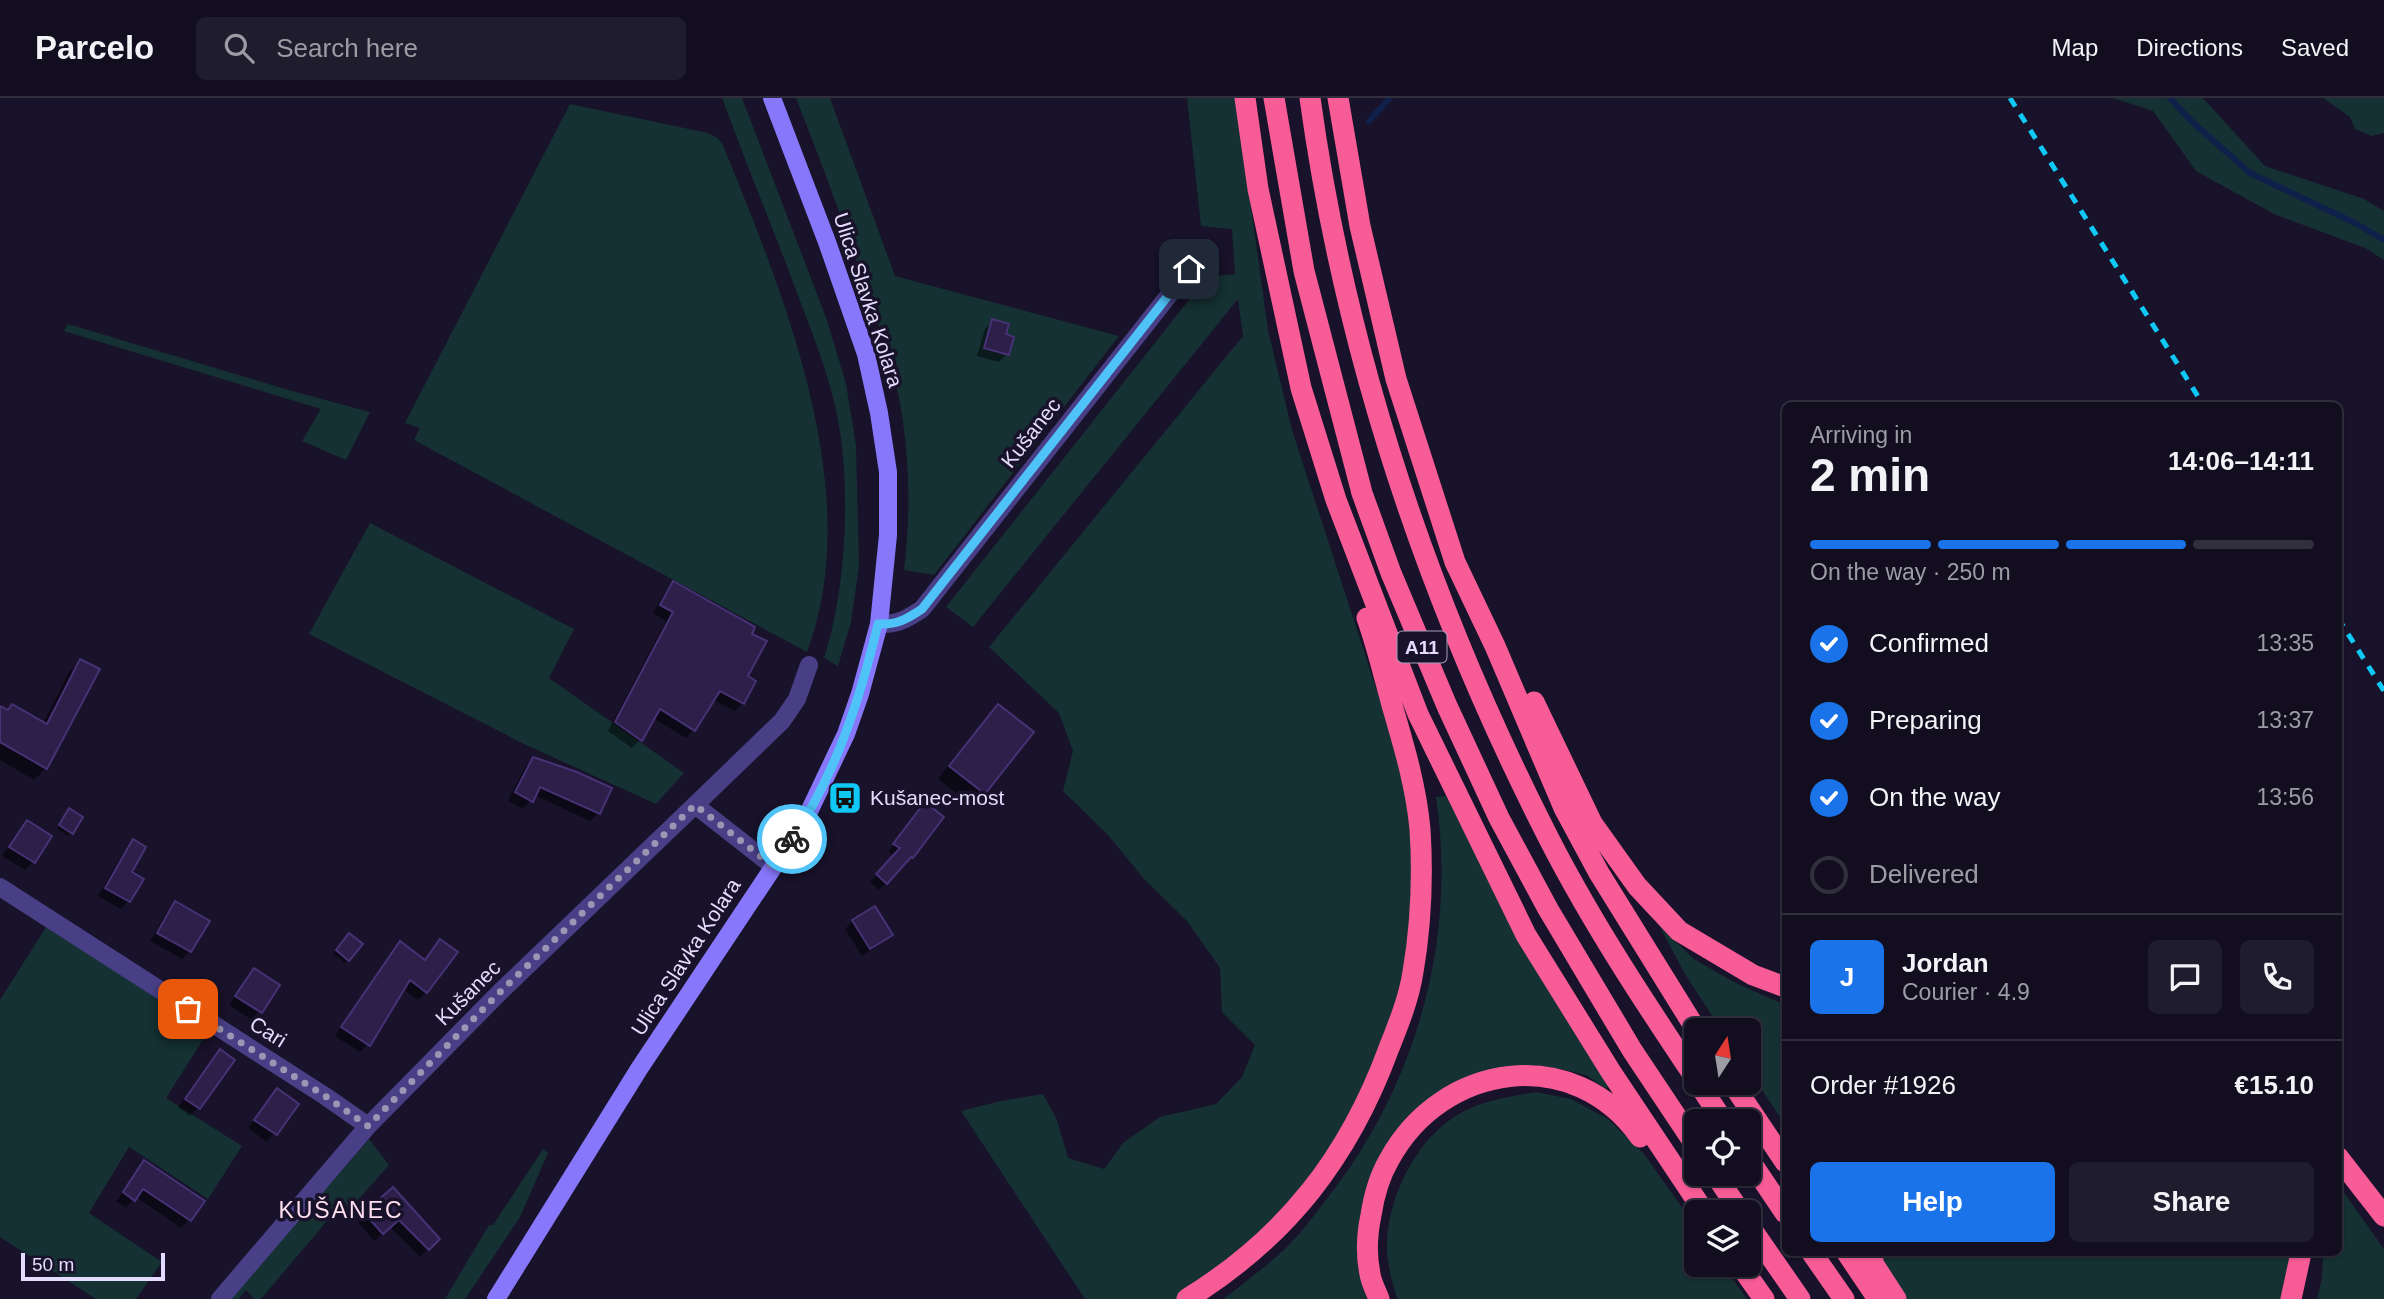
<!DOCTYPE html>
<meta charset="utf-8">
<style>
:root{--surface:#120e20;--page:#1f1c2d;--text:#f1f3f6;--muted:#9c9ca5;--line:#312e3e;--accent:#1a73e8}
body{margin:0;font-family:Arial,sans-serif;background:var(--page);color:var(--text);height:100vh;display:flex;flex-direction:column;font-size:26px;white-space:nowrap}
*{box-sizing:border-box;margin:0}
p{font-size:23px;color:var(--muted)}
.icon{flex:none;width:38px;height:38px;fill:none;stroke:currentColor;stroke-width:2;stroke-linecap:round;stroke-linejoin:round}
.map{position:relative;flex:1;overflow:hidden}
.side{position:absolute;left:1782px;top:304px;width:560px;height:854px;display:flex;flex-direction:column;background:var(--surface);border-radius:10px;box-shadow:0 2px 5px #0004,0 0 0 2px var(--line)}
.side>*{flex:none}
.needle{width:46px;rotate:12deg}
.buttons{position:absolute;left:1684px;top:920px;display:grid;gap:14px}
.buttons a{display:grid;place-items:center;width:77px;height:77px;border-radius:10px;background:var(--surface);box-shadow:0 2px 5px #0004,0 0 0 2px var(--line);font-size:35px}
.scale{position:absolute;left:21px;bottom:18px;width:144px;box-sizing:border-box;padding-left:7px;border:4px solid #e3dcfe;border-top:0;font-size:19px;line-height:24px;white-space:nowrap;color:#e3dcfe;-webkit-text-stroke:5px #18122a;paint-order:stroke}
.pin{position:absolute;display:grid;place-items:center;width:60px;height:60px;color:#fff;margin:-30px;border-radius:14px;box-shadow:0 4px 10px #0006}
.courier{position:absolute;display:grid;place-items:center;width:70px;height:70px;margin:-35px;border:5px solid #4fc3f7;border-radius:50%;background:#fff;color:#222;box-shadow:0 2px 9px #0007}
.overview em{font-style:normal;font-weight:700}
.overview div{display:flex;flex-direction:column-reverse}
.overview{display:flex;align-items:center;justify-content:space-between;height:119px;padding:0 28px}
h1{font-size:46px;font-weight:700;line-height:52px}
.bar{display:grid;grid-template-columns:repeat(4,1fr);gap:10px 7px;align-content:center;height:84px;padding:0 28px}
.bar i{height:9px;border-radius:5px;background:var(--line)}
.bar .selected{background:var(--accent)}
.bar p{grid-column:span 4}
.line{display:flex;align-items:center;gap:18px;padding:0 28px;border-top:2px solid var(--line)}
.line div{flex:1}
.round{display:grid;place-items:center;flex:none;width:74px;height:74px;border-radius:10px;background:var(--page)}
ol{padding:0 28px;list-style:none}
li{display:flex;align-items:center;gap:21px;height:77px}
li p{margin-inline-start:auto}
li .icon{padding:7px;border-radius:50%;background:var(--accent);color:#fff;stroke-width:4}
li:last-child{color:var(--muted)}
li i{width:38px;height:38px;border:4px solid var(--line);border-radius:50%}
.button{display:flex;gap:14px;margin-top:auto;padding:14px 28px}
.button a{flex:1;height:80px;border-radius:10px;background:var(--accent);color:#fff;font-size:28px;font-weight:700;line-height:80px;text-align:center}
.button a+a{background:var(--page);color:var(--text)}
header{display:flex;align-items:center;gap:42px;box-sizing:border-box;height:98px;padding:0 35px;background:var(--surface);border-bottom:2px solid var(--line)}
header strong{font-size:33px}
nav{display:flex;gap:38px;margin-inline-start:auto;font-size:24px}
.search{width:490px;height:63px;background:var(--page);display:flex;align-items:center;gap:18px;box-sizing:border-box;padding:0 24px;border-radius:10px;color:var(--muted);font-size:26px}
.map>svg:first-child{display:block}
.green{fill:#153133}
.shadow{fill:#0007}
.lines{fill:none;stroke-linecap:round;stroke-linejoin:round}
.stream{stroke:#0f204b;stroke-width:6}
.building{fill:#2c1f4a;stroke:#463275;stroke-width:2}
.minor{stroke:#493f86;stroke-width:18}
.secondary{stroke:#8777fa;stroke-width:18}
.motorway{stroke:#f85c97;stroke-width:21}
.rail{stroke:#10c8f5;stroke-width:5;stroke-dasharray:10 9;stroke-linecap:butt}
.done{stroke:#9c95b4;stroke-width:7;stroke-dasharray:0 12.6}
.route{stroke:#4fc3f7;stroke-width:9}
.labels{text-anchor:middle;stroke-width:7;stroke-linejoin:round;paint-order:stroke}
.shield{fill:#18122a;stroke:#a69fbe;stroke-width:2}
.shield-label{font-size:19px;font-weight:bold;fill:#e3dcfe}
.street-label{font-size:21px;fill:#e3dcfe;stroke:#18122a}
.poi-label{font-size:21px;fill:#e3dcfe;stroke:#18122a;text-anchor:start}
.neighbourhood-label{font-size:23px;letter-spacing:2px;fill:#fedeef;stroke:#18122a}
</style>
<header>
<strong>Parcelo</strong>
<div class="search"><svg class="icon" aria-label="search" viewBox="0 0 24 24"><circle cx="10" cy="10" r="6"/><path d="M15 15l6 6"/></svg>Search here</div>
<nav><a>Map</a><a>Directions</a><a>Saved</a></nav>
</header>
<div class="map">
<svg width="2384" height="1201" viewBox="0 0 2384 1201">
<rect width="100%" height="100%" fill="#18122a"/>
<!-- green -->
<path class="green" d="M722,0H742L827,222L846,286L856,347L859,468L851,524L838,568L824,560C847,490 852,380 835,308C827,272 813,237 800,203C775,135 747,68 722,0Z
M796,0H830L895,178L1119,238L934,477L904,472C910,422 910,374 903,324C898,282 883,240 869,200C847,133 822,66 796,0Z
M1187,0H1236L1268,232L1292,332L1391,636L1409,701L1412,781L1409,852L1393,923L1334,1050L1271,1128L1179,1201H1085L961,1013L1001,1003L1043,996L1057,1022L1068,1060L1104,1071L1123,1045L1160,1019L1216,1006L1242,979L1255,947L1222,914L1220,870L1187,823L1145,782L1108,737L1063,693L1073,653L1059,615L989,549L1243,238L1238,201L973,529L946,509L1207,179L1235,176L1232,131L1201,128Z
M2113,0H2203L2265,68L2364,101L2384,113V162L2365,150L2274,116L2196,73L2153,13Z
M2323,0H2384V35L2372,38L2355,31L2350,19Z
M570,6L708,35L718,40L723,47C783,195 867,395 807,554L414,342L420,330L405,325Z
M68,226L292,293L370,314L346,362L302,343L321,311L64,233Z
M370,425L574,531L549,580L684,675L656,706L526,647L309,536Z
M1446,698L1520,845L1609,989L1606,991L1586,977L1561,971L1534,967L1509,969L1410,1022L1359,1156L1362,1187L1367,1201H1223C1244,1185 1265,1169 1285,1151C1301,1135 1315,1116 1329,1098C1417,984 1457,842 1436,699Z
M46,829L209,932L166,1000L242,1048L208,1101L129,1049L89,1115L162,1164L136,1201H96L0,1139V902Z
M1660,829L1694,861L1736,885L1785,907V1026L1748,972V933H1722L1685,876Z
M1536,994L1571,1001L1608,1021L1644,1056L1696,1129V1167H1723L1747,1201H1397C1393,1186 1388,1170 1387,1154C1385,1105 1413,1046 1454,1019C1478,1003 1508,999 1536,994Z
M369,1041L389,1067L350,1111L343,1104L261,1201H254L246,1192L239,1201H229Z
M543,1051L548,1055L520,1119L465,1201H445L489,1127H493Z
M2338,1086L2384,1151V1201H2317L2322,1180L2323,1155H2338Z
M1879,1155H2290L2288,1182L2283,1201H1904Z"/>
<!-- shadow -->
<path class="shadow" d="M993,223L1003,238L1007,256L999,264L977,258L985,231Z
M674,485L750,536L743,605L735,613L713,602L694,632L686,640L653,620L640,642L632,650L608,633L666,523L653,515L666,493Z
M81,563L98,572L46,670L34,682L0,662V610L43,626L69,574Z
M998,608L984,695L971,707L938,681L985,621Z
M533,661L598,715L590,723L534,697L523,711L508,703L525,669Z
M918,714L942,719L911,759L879,792L870,784L894,758L888,754Z
M66,716L71,735L68,738L57,731Z
M27,724L50,738L33,764L25,772L2,758L19,732Z
M133,744L129,803L121,811L98,798L125,752Z
M176,805L190,853L182,861L150,843L168,813Z
M853,823L890,837L882,845L862,858L845,831Z
M345,841L348,862L345,865L333,856Z
M440,844L426,894L418,902L403,891L368,946L360,954L335,938L392,853L400,845L424,863Z
M254,872L278,887L252,922L229,907Z
M220,954L198,1010L190,1018L178,1009Z
M277,992L297,1007L267,1044L248,1030Z
M145,1065L189,1122L181,1130L136,1099L126,1110L116,1103Z
M393,1091L437,1141L420,1159L390,1129L374,1143L358,1124Z"/>
<g class="lines">
<!-- stream -->
<path class="stream" d="M2170,0L2190,22L2250,75L2355,125L2384,142
M1369,23L1390,0"/>
</g>
<!-- building -->
<path class="building" d="M992,221L1009,226L1006,236L1014,239L1009,257L984,250Z
M673,483L755,529L752,536L767,543L748,578L756,583L744,606L720,593L695,633L660,611L642,643L615,624L673,514L660,507Z
M80,561L100,571L47,671L0,644V608L8,612L12,606L47,626Z
M998,606L1034,634L985,696L949,668Z
M533,659L577,674L612,690L600,716L540,689L533,704L515,694Z
M925,704L944,719L913,760L911,759L887,786L876,776L900,750L893,746Z
M69,710L83,719L73,736L59,727Z
M27,722L52,738L35,765L9,749Z
M133,741L146,749L132,774L144,781L130,804L105,790Z
M175,803L210,823L191,854L157,835Z
M875,808L893,837L870,851L852,822Z
M349,835L363,846L349,863L336,852Z
M440,841L458,854L427,895L410,882L370,948L341,929L400,843L425,862Z
M254,870L280,887L262,915L235,898Z
M220,951L235,962L200,1011L185,1001Z
M277,990L299,1006L277,1037L254,1022Z
M144,1062L205,1103L191,1123L143,1091L135,1103L123,1094Z
M393,1089L440,1141L429,1152L399,1122L383,1136L364,1115Z"/>
<g class="lines">
<!-- minor -->
<path class="minor" d="M879,526C897,527 907,521 922,511L1206,150
M695,707L782,623L797,601L809,567
M0,789L325,998L368,1028
M220,1201L368,1028L499,895L695,707L773,768"/>
<!-- secondary -->
<path class="secondary" d="M496,1201L639,971L806,720L846,636L860,596L879,526L888,437V374L879,315L866,256L827,144L772,0"/>
<!-- motorway -->
<path class="motorway" d="M1245,0L1258,91L1301,290L1336,402L1418,616L1526,837L1611,974L1705,1115
M1274,0L1304,173L1362,395L1391,475L1447,608L1499,720L1548,811L1632,952L1696,1048
M1310,0C1345,254 1426,496 1541,725C1585,814 1641,899 1696,981
M1338,0L1360,128L1396,281L1455,464L1495,548L1564,710L1599,775L1697,933
M1534,604L1592,725L1637,788L1679,833L1753,877L1785,889
M1698,985L1724,1024
M1732,985L1785,1064
M2338,1059L2384,1118
M1748,1060L1785,1115
M1715,1076L1741,1115
M1748,1126L1800,1201
M1812,1155L1844,1201
M1847,1155L1878,1201
M1871,1155L1874,1167L1896,1201
M1740,1167L1764,1201
M1187,1201C1287,1139 1349,1059 1389,950C1399,925 1409,900 1413,874C1421,827 1423,778 1420,731C1416,688 1404,648 1392,607C1384,578 1377,548 1367,520
M1379,1201C1376,1193 1371,1184 1370,1176C1366,1157 1367,1136 1371,1117C1374,1098 1379,1079 1389,1062C1442,964 1574,945 1640,1039
M2291,1201L2301,1155"/>
<!-- rail -->
<path class="rail" d="M2010,0L2204,308
M2338,520L2384,593"/>
</g>
<g class="lines">
<!-- done -->
<path class="done" d="M188,911L325,998L368,1028L499,895L695,707L773,768L792,741"/>
<!-- route -->
<path class="route" d="M792,741C836,676 860,601 878,526C897,527 907,521 922,511L1189,171"/>
</g>
<!-- icons -->
<defs>
<symbol id="bus-square" viewBox="-11 -11 22 22"><rect x="-9" y="-9" width="18" height="18" rx="4" fill="#10c8f5" stroke="#18122a"/><path d="M-5-6H5V4H4V6H2V4H-2V6H-4V4H-5ZM-3.5-4V0h7V-4ZM-3.5 1.2v1.5H-2V1.2ZM2 1.2v1.5H3.5V1.2Z" fill="#111"/></symbol>
</defs>
<g fill-rule="evenodd">
<use href="#bus-square" x="826" y="681" width="38" height="38"/>
</g>
<g class="labels">
<!-- shield labels -->
<rect class="shield" x="1397.5" y="533.5" width="49" height="31" rx="5"/>
<g class="shield-label">
<text x="1422" y="556">A11</text>
</g>
<!-- street labels -->
<g class="street-label">
<text transform="translate(868 202) rotate(72)" y="7">Ulica Slavka Kolara</text>
<text transform="translate(1031 335) rotate(-52)" y="7">Kušanec</text>
<text transform="translate(686 859) rotate(-57)" y="7">Ulica Slavka Kolara</text>
<text transform="translate(468 895) rotate(-45)" y="7">Kušanec</text>
<text transform="translate(268 934) rotate(32)" y="7">Cari</text>
</g>
<!-- poi labels -->
<g class="poi-label">
<text x="870" y="707">Kušanec-most</text>
</g>
<!-- neighbourhood labels -->
<g class="neighbourhood-label">
<text x="341" y="1120">KUŠANEC</text>
</g>
</g>
</svg>
<div class="buttons">
<a><svg class="needle" viewBox="-14 -14 28 28"><path d="M0-13l5 13h-10z" fill="#e53935"/><path d="M0 13l5-13h-10z" fill="#9c9ca5"/></svg></a>
<a><svg class="icon" aria-label="locate" viewBox="0 0 24 24"><circle cx="12" cy="12" r="6"/><path d="M12 2v4M12 18v4M2 12h4M18 12h4"/></svg></a>
<a><svg class="icon" aria-label="layers" viewBox="0 0 24 24"><path d="M12 4l9 5-9 5-9-5zM3 14l9 5 9-5"/></svg></a>
</div>
<div class="scale">50 m</div>
<div class="pin" style="left:188px;top:911px;background:#ea580c"><svg class="icon" aria-label="bag" viewBox="0 0 24 24"><path d="M5 8h14l-1 12H6zM9 8a3 3 0 0 1 6 0"/></svg></div>
<div class="pin" style="left:1189px;top:171px;background:#1f2937"><svg class="icon" aria-label="home" viewBox="0 0 24 24"><path d="M3 11l9-7 9 7M6 9v11h12V9"/></svg></div>
<div class="courier" style="left:792px;top:741px"><svg class="icon" aria-label="bike" viewBox="0 0 24 24"><circle cx="6" cy="16" r="4"/><circle cx="18" cy="16" r="4"/><path d="M6 16l4-8h5l3 8M10 8l3 8H6M13 5h3"/></svg></div>
<section class="side">
<div class="overview"><div><h1>2 min</h1><p>Arriving in</p></div><em>14:06–14:11</em></div>
<div class="bar"><i class="selected"></i><i class="selected"></i><i class="selected"></i><i></i><p>On the way · 250 m</p></div>
<ol>
<li><svg class="icon" aria-label="check" viewBox="0 0 24 24"><path d="M5 12l5 5 9-10"/></svg>Confirmed<p>13:35</p></li>
<li><svg class="icon" aria-label="check" viewBox="0 0 24 24"><path d="M5 12l5 5 9-10"/></svg>Preparing<p>13:37</p></li>
<li><svg class="icon" aria-label="check" viewBox="0 0 24 24"><path d="M5 12l5 5 9-10"/></svg>On the way<p>13:56</p></li>
<li><i></i>Delivered</li>
</ol>
<div class="line" style="height:126px"><b class="round" style="background:var(--accent);color:#fff">J</b><div><b>Jordan</b><p>Courier · 4.9</p></div><a class="round"><svg class="icon" aria-label="chat" viewBox="0 0 24 24"><path d="M4 5h16v11H9l-5 4z"/></svg></a><a class="round"><svg class="icon" aria-label="phone" viewBox="0 0 24 24"><path d="M5 4h4l2 5-3 2q2 4 5 5l2-3 5 2v4C11 20 4 13 5 4z"/></svg></a></div>
<div class="line" style="height:91px"><div>Order #1926</div><b>€15.10</b></div>
<div class="button"><a>Help</a><a>Share</a></div>
</section>
</div>
